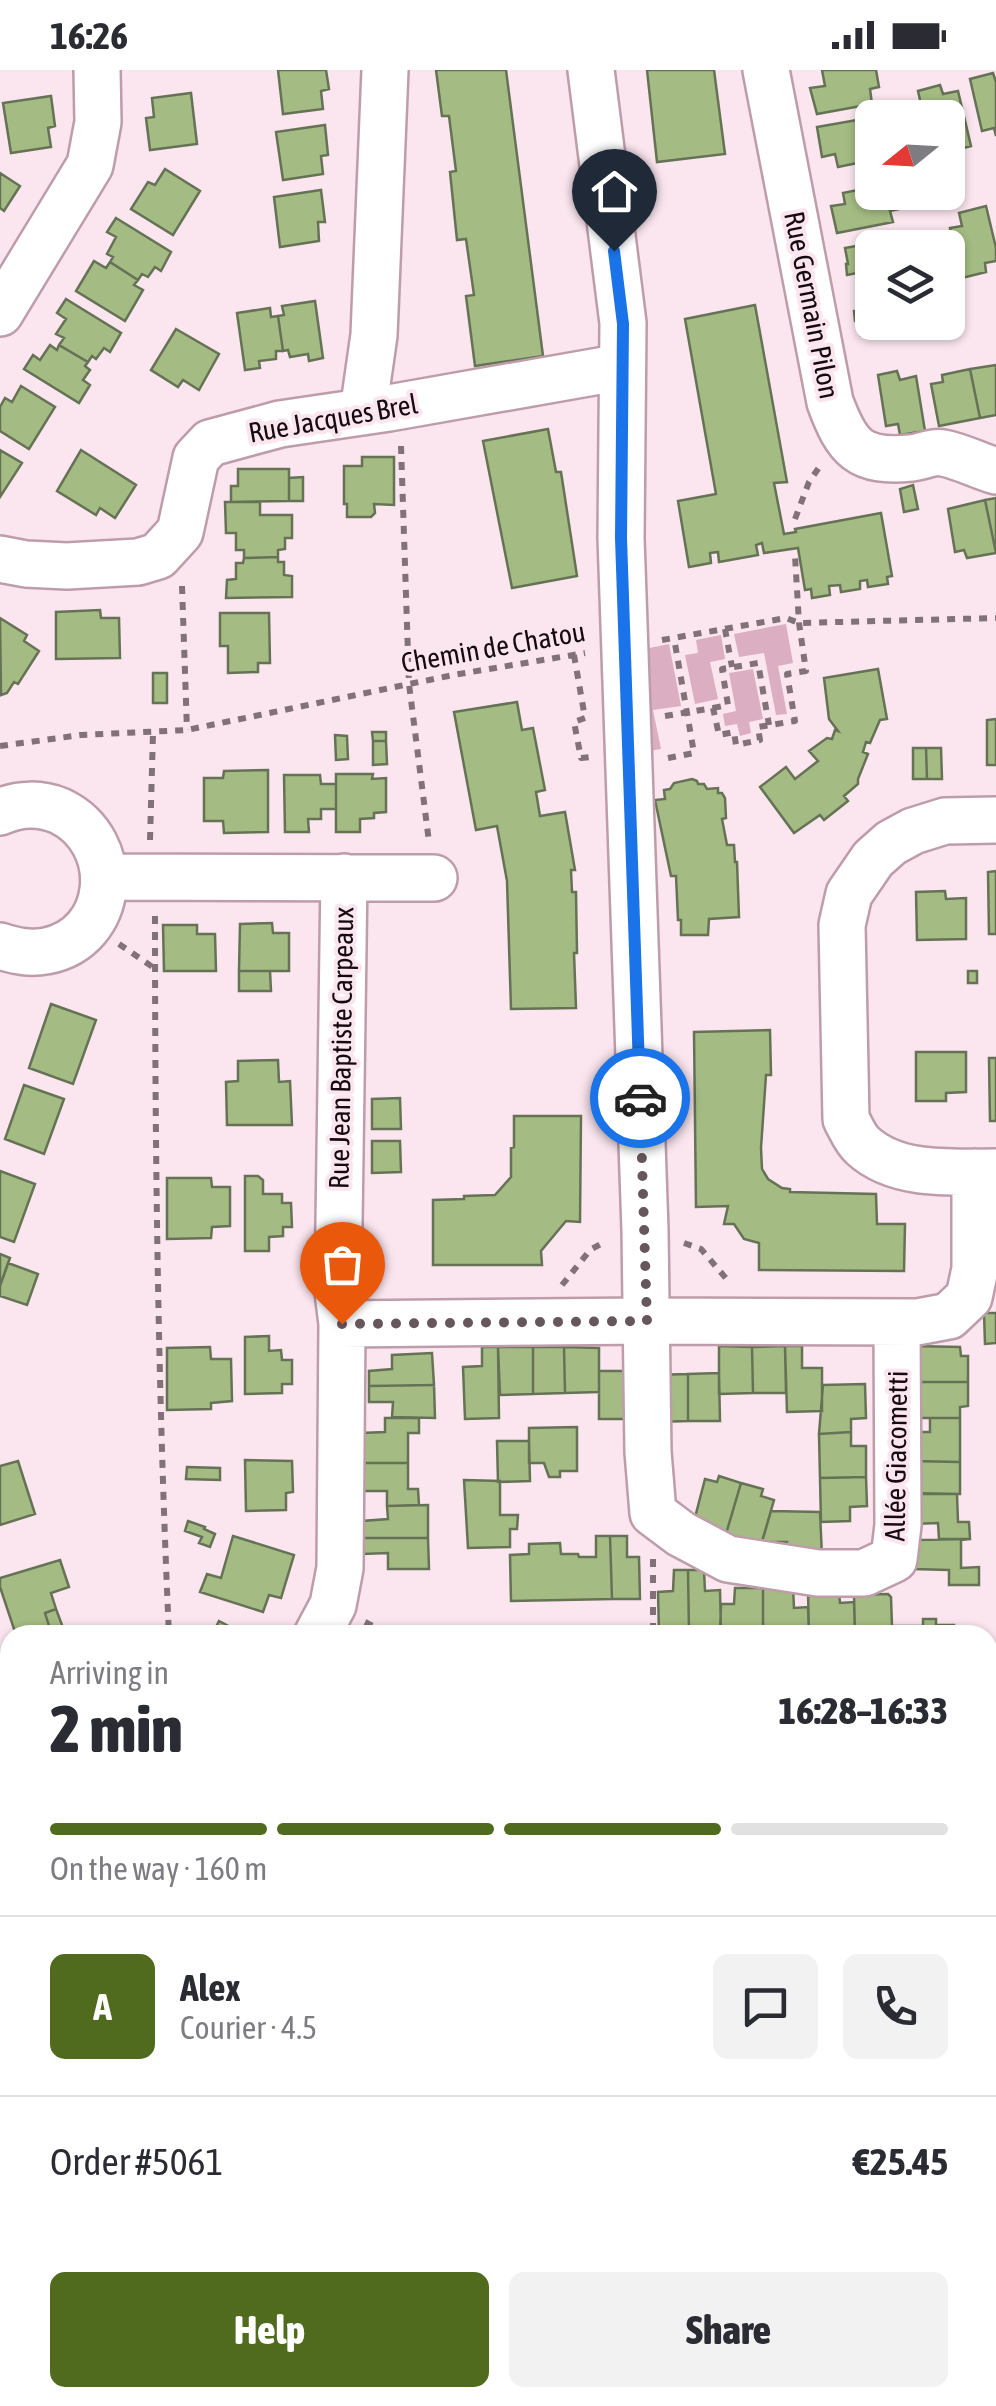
<!DOCTYPE html>
<meta charset="utf-8">
<style>
:root{--surface:#fff;--page:#f2f2f3;--text:#2b2b33;--muted:#7c7c81;--line:#e1e1e2;--accent:#506b1d}
body{margin:0;font-family:"Asap Condensed",sans-serif;background:var(--page);color:var(--text);height:100vh;display:flex;flex-direction:column;font-size:38px;white-space:nowrap}
*{box-sizing:border-box;margin:0}
p{font-size:32px;color:var(--muted)}
.icon{flex:none;width:55px;height:55px;fill:none;stroke:currentColor;stroke-width:2;stroke-linecap:round;stroke-linejoin:round}
.map{position:relative;flex:1;overflow:hidden}
.drawer{position:absolute;left:0px;top:1555px;width:998px;height:782px;display:flex;flex-direction:column;background:var(--surface);border-radius:30px 30px 0 0;box-shadow:0 2px 8px #0004}
.drawer>*{flex:none}
.needle{width:65px;rotate:252deg}
.controls{position:absolute;left:855px;top:30px;display:grid;gap:20px}
.controls a{display:grid;place-items:center;width:110px;height:110px;border-radius:15px;background:var(--surface);box-shadow:0 2px 8px #0004;font-size:50px}
.pin{position:absolute;display:grid;place-items:center;width:85px;height:85px;color:#fff;margin:-102px -42px;border-radius:50% 50% 50% 0;rotate:-45deg;box-shadow:0 0 10px #0007}
.pin .icon{rotate:45deg}
.courier{position:absolute;display:grid;place-items:center;width:100px;height:100px;margin:-50px;border:8px solid #1a73e8;border-radius:50%;background:#fff;color:#222;box-shadow:0 2px 12px #0007}
.overview em{font-style:normal;font-weight:800}
.overview div{display:flex;flex-direction:column-reverse}
.overview{display:flex;align-items:center;justify-content:space-between;height:170px;padding:0 50px}
h1{font-size:65px;font-weight:800;line-height:75px}
.bar{display:grid;grid-template-columns:repeat(4,1fr);gap:15px 10px;align-content:center;height:120px;padding:0 50px}
.bar i{height:12px;border-radius:8px;background:var(--line)}
.bar .current{background:var(--accent)}
.bar p{grid-column:span 4}
.line{display:flex;align-items:center;gap:25px;padding:0 50px;border-top:2px solid var(--line)}
.line div{flex:1}
.round{display:grid;place-items:center;flex:none;width:105px;height:105px;border-radius:15px;background:var(--page)}
.cta{display:flex;gap:20px;margin-top:auto;padding:20px 50px}
.cta a{flex:1;height:115px;border-radius:15px;background:var(--accent);color:#fff;font-size:40px;font-weight:800;line-height:115px;text-align:center}
.cta a+a{background:var(--page);color:var(--text)}
.status{display:flex;justify-content:space-between;align-items:center;height:70px;padding:0 50px;background:var(--surface);direction:ltr}
.status svg{height:28px;fill:currentColor}
.map>svg:first-child{display:block}
.built{fill:#fdd2e4}
.green{fill:#dbaec2}
.building{fill:#a4bc83;stroke:#667256;stroke-width:2.5}
.lines{fill:none;stroke-linecap:round;stroke-linejoin:round}
.minor-casing{stroke:#be9dab;stroke-width:50}
.path{stroke:#827178;stroke-width:6;stroke-dasharray:8 8;stroke-linecap:butt}
.minor{stroke:#fff;stroke-width:45}
.done{stroke:#66575d;stroke-width:10;stroke-dasharray:0 18}
.route{stroke:#1a73e8;stroke-width:12}
.labels{text-anchor:middle;stroke-width:8;stroke-linejoin:round;paint-order:stroke}
.street-label{font-size:28px;fill:#150a0f;stroke:#fbe5ee}
</style>
<div class="status"><b>16:26</b><svg viewBox="0 0 49 12"><path d="M0 12V9h3v3zM5 12V6h3v6zM10 12V3h3v9zM15 12V0h3v12zM26 1h20v11H26zM47 4h2v5h-2z"/></svg></div>
<div class="map">
<svg width="996" height="2336" viewBox="0 0 996 2336">
<rect width="100%" height="100%" fill="#fbe5ee"/>
<!-- built -->
<path class="built" d="M988,1591H996V2024H988Z"/>
<!-- green -->
<path class="green" d="M786,554L793,593L778,596L787,644L776,645L764,583L739,587L734,564Z
M721,565L725,589L710,592L718,629L695,634L685,585L698,583L696,570Z
M669,574L681,636L653,640L661,679L642,682L640,580Z
M753,599L763,649L749,652L751,663L740,666L737,654L725,656L723,644L736,641L729,603Z
M883,2328H945V2336H883Z"/>
<!-- building -->
<path class="building" d="M278,0H326L329,19L321,21L323,39L283,44Z
M436,0H506L543,286L475,296L466,226L474,225L466,169L457,170L450,102L456,101L449,46H442Z
M647,0H714L725,84L657,92Z
M822,0H876L879,17L870,19L872,34L817,44L810,18L825,16Z
M993,3L996,12V66L994,58L982,61L970,9Z
M940,15L943,24L958,21L971,76L948,82V48H924L918,21Z
M191,23L197,74L150,80L146,48L154,47L152,28Z
M51,26L55,56L48,58L51,77L11,83L3,33Z
M874,47L872,90L838,97L835,84L822,87L817,57Z
M325,55L328,85L321,86L323,104L283,110L276,62Z
M165,99L200,121L173,165L131,139L148,112L155,115Z
M0,103L20,116L4,141L0,138Z
M872,117V122H896L899,139L890,141L893,152L837,163L831,136L845,134L843,123Z
M321,120L325,152H318L319,171L280,177L274,127Z
M986,136L996,178V191L985,193L986,202L962,208L950,158L962,156L959,143Z
M116,148L171,182L161,201L155,197L148,207L142,204L138,210L110,192L113,187L107,184L116,167L107,162Z
M901,168L903,178H872V209L864,211L862,202L847,205L846,194H848L845,178Z
M94,191L106,198L110,192L138,210L134,215L143,220L125,251L76,221Z
M872,224V252H916V255L861,265L859,251H855L854,241L869,239L867,225Z
M66,229L121,263L110,282L104,278L96,289L92,286L88,292L59,275L64,268L56,264L66,249L57,243Z
M315,231L323,288L309,291L308,284L290,287L288,280L283,281L278,246L284,245L282,236Z
M755,235L787,412L774,413L784,464L796,462L795,459L881,443L892,506L887,507L888,514L868,517L867,510L860,511V519L841,522L840,515L829,516L830,525L812,528L811,519L805,520L798,478L764,483L762,473L756,475L758,485L719,492L718,482L710,483L711,493L689,497L678,431L716,424L685,249Z
M270,238L271,247L278,246L283,281H276V289L259,291L260,298L245,300L237,243Z
M176,259L219,284L199,320L183,310L178,317L151,300Z
M50,275L57,280L59,275L88,292L85,296L90,300L83,310L90,315L79,333L24,299L33,285L40,290Z
M996,295V345L980,348L970,299Z
M970,299L980,348L939,356L931,314L943,312L942,305Z
M897,301L900,310L916,306L925,361L900,365L898,354L886,356L878,305Z
M21,316L55,337L29,379L0,361V337L5,328L12,332Z
M548,359L556,402H561L577,506L512,518L483,371Z
M0,380L22,393L0,427Z
M81,380L136,415L115,448L100,438L96,445L57,421Z
M362,387H394V435L374,434L375,443L371,447H347V434H344V396H362Z
M238,399H289V431L231,432V416H238Z
M303,407V431H289V408Z
M913,415L918,439L904,442L900,419Z
M996,428V483L985,430Z
M985,430L996,483L967,488L964,480L955,482L948,439Z
M225,432H260V445H292V468H285V479L278,480V487L244,488V480H236V463H226Z
M278,487V492H284V505L292,506V527L226,528L227,510L236,509V493H243L244,488Z
M100,540L101,548H119L120,588L56,589V542Z
M220,543H269L270,593H258V602L228,603V576H220Z
M0,548L27,565L24,571L39,581L18,614L14,612L7,623L1,625Z
M878,599L887,649L880,650L870,673L866,672L863,682L868,684L858,709V714L844,726L848,731L824,750L820,745L794,763L760,717L786,697L795,709L818,691L809,681L827,668L832,669L835,660L838,661L829,649L824,608Z
M153,603H167V633H153Z
M517,632L522,660L533,658L545,720L536,722L540,746L565,742L575,800H571L572,822H576L577,883H574L576,938L511,939L507,811L497,756L476,760L454,642Z
M996,649V695H987V650Z
M372,662H386V671H373Z
M335,665L347,666L348,689L336,690Z
M373,671H386L387,694L373,695Z
M913,678H926L927,709H913Z
M926,678H941L942,709H927Z
M268,700V762L224,763L223,751H204V708H223L224,701Z
M336,704H373L372,709L386,708V742L374,743V748L360,749V762H336Z
M284,705H320L321,714H336V739H321V749H308L309,762H285Z
M692,709L697,711L698,714H704L707,719L718,718V723H722L725,728L726,748L722,749L727,775H734L735,792H737L739,847L709,849L708,865H681V850H678L676,806H671L655,730L665,729L664,720L670,719L674,713Z
M996,801V864H989L988,802Z
M945,821L946,829L966,828V869L917,870L916,822Z
M272,853L273,863H289V901H239L240,854Z
M163,855H197V864H215L216,901H164Z
M239,901H270L271,921H239Z
M968,901H977V913H968Z
M51,934L96,950L73,1014L29,998Z
M770,960L771,1005H766L761,1078L762,1099L768,1109L782,1118L790,1119V1122L876,1124L877,1154H905L904,1201L759,1200V1173L744,1169L734,1154H724L728,1136L696,1137L694,962Z
M916,982H966V1022L946,1023V1031H916Z
M989,988H996V1051H990Z
M278,990L279,1012L290,1011L292,1055H227L226,1012L238,1011V991Z
M24,1015L64,1029L44,1084L5,1069Z
M400,1028L401,1059H372V1029Z
M514,1046H581L580,1152L566,1151L541,1181L542,1195H433V1130L464,1129V1126L495,1125L511,1107V1078L514,1077Z
M372,1071H400L401,1102L372,1103Z
M0,1101L35,1114L14,1172L0,1167Z
M245,1106H258L263,1110V1124H282V1133H291L292,1157H283V1166L269,1167V1181H245Z
M167,1108H211L212,1117H230V1156L212,1157L211,1168L167,1169Z
M0,1184L10,1188L0,1216Z
M8,1193L38,1204L27,1235L0,1226V1216Z
M984,1243H996V1273L985,1274Z
M269,1266V1281L281,1280L282,1290H292V1314H282V1323L245,1324V1267Z
M719,1276L752,1277L753,1323L719,1324Z
M785,1276L786,1323H753L752,1277Z
M785,1276H802V1298H822V1341L787,1342Z
M913,1276L960,1277L961,1286H968V1312H913Z
M210,1277L211,1289H231L232,1331L211,1333V1339L167,1340V1278Z
M482,1277H498L499,1348L465,1349L463,1297L482,1296Z
M498,1277H533V1324L500,1325Z
M533,1277H564L565,1323L533,1324Z
M564,1277L599,1278V1322L565,1323Z
M432,1283L434,1315L369,1316V1301L392,1299V1285Z
M599,1301H634L635,1349H599Z
M719,1303L720,1351H688V1304Z
M688,1304V1351L655,1352L653,1305Z
M913,1312H968V1336L960,1337V1348H913Z
M865,1314L866,1348L851,1349V1362L819,1364L823,1315Z
M434,1315L435,1348L392,1347L393,1332H369V1316Z
M385,1348H419V1363H408V1393H362L361,1363L385,1362Z
M930,1348H960V1392L913,1391V1362H930Z
M577,1357V1401H560V1407H549L544,1393H529V1358Z
M851,1362V1376H866V1407L820,1408L819,1364Z
M497,1371H529L530,1411L498,1412Z
M245,1390L292,1391L293,1422L286,1423V1440L246,1441Z
M18,1391L35,1444L0,1455V1396Z
M909,1391L960,1392V1424L909,1423Z
M362,1393H408V1419H418L419,1435L387,1436V1421H362Z
M187,1397L220,1398V1410L186,1409Z
M719,1406L741,1413L726,1464L693,1455L705,1409L717,1412Z
M866,1407L867,1436L850,1437V1451L821,1452L820,1408Z
M464,1410L500,1411V1445H518L517,1459H510V1477L468,1478Z
M741,1413L763,1419L761,1426L774,1430L761,1475L726,1464Z
M913,1424H957L958,1452H969L970,1469H939L938,1453L913,1454Z
M428,1435V1468H362V1451L388,1449L387,1436Z
M771,1441L820,1442L822,1487L787,1486V1472H762Z
M188,1451L205,1457L204,1459L215,1464L210,1477L199,1473L202,1467L185,1461Z
M233,1466L294,1485L281,1528L269,1525L263,1542L200,1522L207,1504L221,1508Z
M596,1466H610L612,1529L511,1531L510,1485L529,1484V1474L560,1473L561,1484H578L579,1487H596Z
M610,1466H627V1487H639L640,1529H612Z
M362,1468H428L429,1499H388V1483L362,1484Z
M970,1469L961,1470V1498L979,1497V1515H949V1500L913,1499V1470Z
M60,1490L69,1517L51,1523L56,1539L45,1543L50,1559L33,1565H16L0,1517V1508Z
M674,1500H688L689,1562L659,1563L658,1522L673,1521Z
M688,1500H704L705,1521L720,1520L721,1563L689,1562Z
M793,1517L794,1538L808,1537L809,1565L763,1564V1518Z
M735,1518H763V1564H720L721,1534H734Z
M808,1521H839L840,1533L854,1532L855,1565H809Z
M888,1524L891,1527L892,1556L889,1563H855L854,1525Z
M56,1539L62,1555L50,1559L45,1543Z
M923,1549H936V1555H954V1565H889L892,1556H923Z
M219,1551L246,1565H212Z
M996,1643V1761L992,1763V1783H996V1855H988V1646Z
M0,1969L10,1982V2013L0,2021Z
M0,2254L10,2255V2296L0,2295Z
M988,2298H996V2336H966V2328H988Z
M68,2328H107L119,2330V2336H67Z
M344,2328H547V2336H344Z"/>
<g class="lines">
<defs>
<path id="minor" d="M591,0L623,253L621,468L645,1160L648,1382L653,1443L681,1464L728,1489L818,1503H864L894,1489L898,1455L897,1252
M766,0L830,332C847,378 859,393 911,388C922,387 933,381 943,383C960,386 979,396 996,401
M0,243L90,95L98,52L97,0
M363,342L374,265L385,0
M0,489L26,494L67,496L138,492L158,486L180,462L196,388L210,373L280,354L389,338L622,297
M0,742C19,733 41,733 60,741C124,772 116,868 46,881C29,884 16,881 0,876
M996,750L945,751L913,761L891,773L873,789L849,824L842,855L846,1049C851,1058 855,1069 863,1076C897,1107 953,1102 996,1102
M105,807L434,808
M342,1254L647,1251L917,1252L949,1246L969,1227L975,1199V1102
M317,1565L333,1535L340,1498L342,1254L338,1222L344,807
M0,1723L10,1770
M0,1903L10,1892
M0,2152L10,2149
M0,2235L10,2230
M211,2328V2336"/>
</defs>
<!-- minor casing -->
<use href="#minor" class="minor-casing"/>
<!-- path -->
<path class="path" d="M401,376L409,614L429,772
M795,449L809,412L820,396
M182,516L187,660
M725,559L732,597
M662,570L786,548L799,553L996,548
M574,585L585,648L574,652L581,688L591,687
M713,638L728,635L722,599L758,593L769,655
M665,646L713,638L719,665L734,662L736,675L760,670L758,657L795,651L787,604L806,601L799,553L795,486
M0,676L81,665L187,660L453,605L585,583
M668,688L694,683L674,568
M150,770L153,663
M155,846C155,1086 158,1326 169,1565
M119,874L154,898
M684,1173L701,1179L730,1213
M562,1215L590,1180L606,1171
M653,1489V1565
M365,1552L391,1565
M671,2328L678,2336
M43,2336V2328
M339,2336V2328"/>
<!-- minor -->
<use href="#minor" class="minor"/>
</g>
<g class="lines">
<!-- done -->
<path class="done" d="M342,1254L647,1251L640,1028"/>
<!-- route -->
<path class="route" d="M614,181L623,254L621,468L640,1028"/>
</g>
<g class="labels">
<!-- street labels -->
<g class="street-label">
<text transform="translate(812 235) rotate(79)" y="10">Rue Germain Pilon</text>
<text transform="translate(333 348) rotate(-10)" y="10">Rue Jacques Brel</text>
<text transform="translate(493 577) rotate(-10)" y="10">Chemin de Chatou</text>
<text transform="translate(341 978) rotate(-89)" y="10">Rue Jean Baptiste Carpeaux</text>
<text transform="translate(896 1386) rotate(-89)" y="10">Allée Giacometti</text>
</g>
</g>
</svg>
<div class="controls">
<a><svg class="needle" viewBox="-14 -14 28 28"><path d="M0-13l5 13h-10z" fill="#e53935"/><path d="M0 13l5-13h-10z" fill="#7c7c81"/></svg></a>
<a><svg class="icon" aria-label="layers" viewBox="0 0 24 24"><path d="M12 4l9 5-9 5-9-5zM3 14l9 5 9-5"/></svg></a>
</div>
<div class="pin" style="left:342px;top:1254px;background:#ea580c"><svg class="icon" aria-label="bag" viewBox="0 0 24 24"><path d="M5 8h14l-1 12H6zM9 8a3 3 0 0 1 6 0"/></svg></div>
<div class="pin" style="left:614px;top:181px;background:#1f2937"><svg class="icon" aria-label="home" viewBox="0 0 24 24"><path d="M3 11l9-7 9 7M6 9v11h12V9"/></svg></div>
<div class="courier" style="left:640px;top:1028px"><svg class="icon" aria-label="car" viewBox="0 0 24 24"><path d="M5 17H2v-5l4-1 3-4h7l3 4 3 1v5h-3M9 17h6M6 11h13"/><circle cx="7" cy="17" r="2"/><circle cx="17" cy="17" r="2"/></svg></div>
<section class="drawer">
<div class="overview"><div><h1>2 min</h1><p>Arriving in</p></div><em>16:28–16:33</em></div>
<div class="bar"><i class="current"></i><i class="current"></i><i class="current"></i><i></i><p>On the way · 160 m</p></div>
<div class="line" style="height:180px"><b class="round" style="background:var(--accent);color:#fff">A</b><div><b>Alex</b><p>Courier · 4.5</p></div><a class="round"><svg class="icon" aria-label="chat" viewBox="0 0 24 24"><path d="M4 5h16v11H9l-5 4z"/></svg></a><a class="round"><svg class="icon" aria-label="phone" viewBox="0 0 24 24"><path d="M5 4h4l2 5-3 2q2 4 5 5l2-3 5 2v4C11 20 4 13 5 4z"/></svg></a></div>
<div class="line" style="height:130px"><div>Order #5061</div><b>€25.45</b></div>
<div class="cta"><a>Help</a><a>Share</a></div>
</section>
</div>
